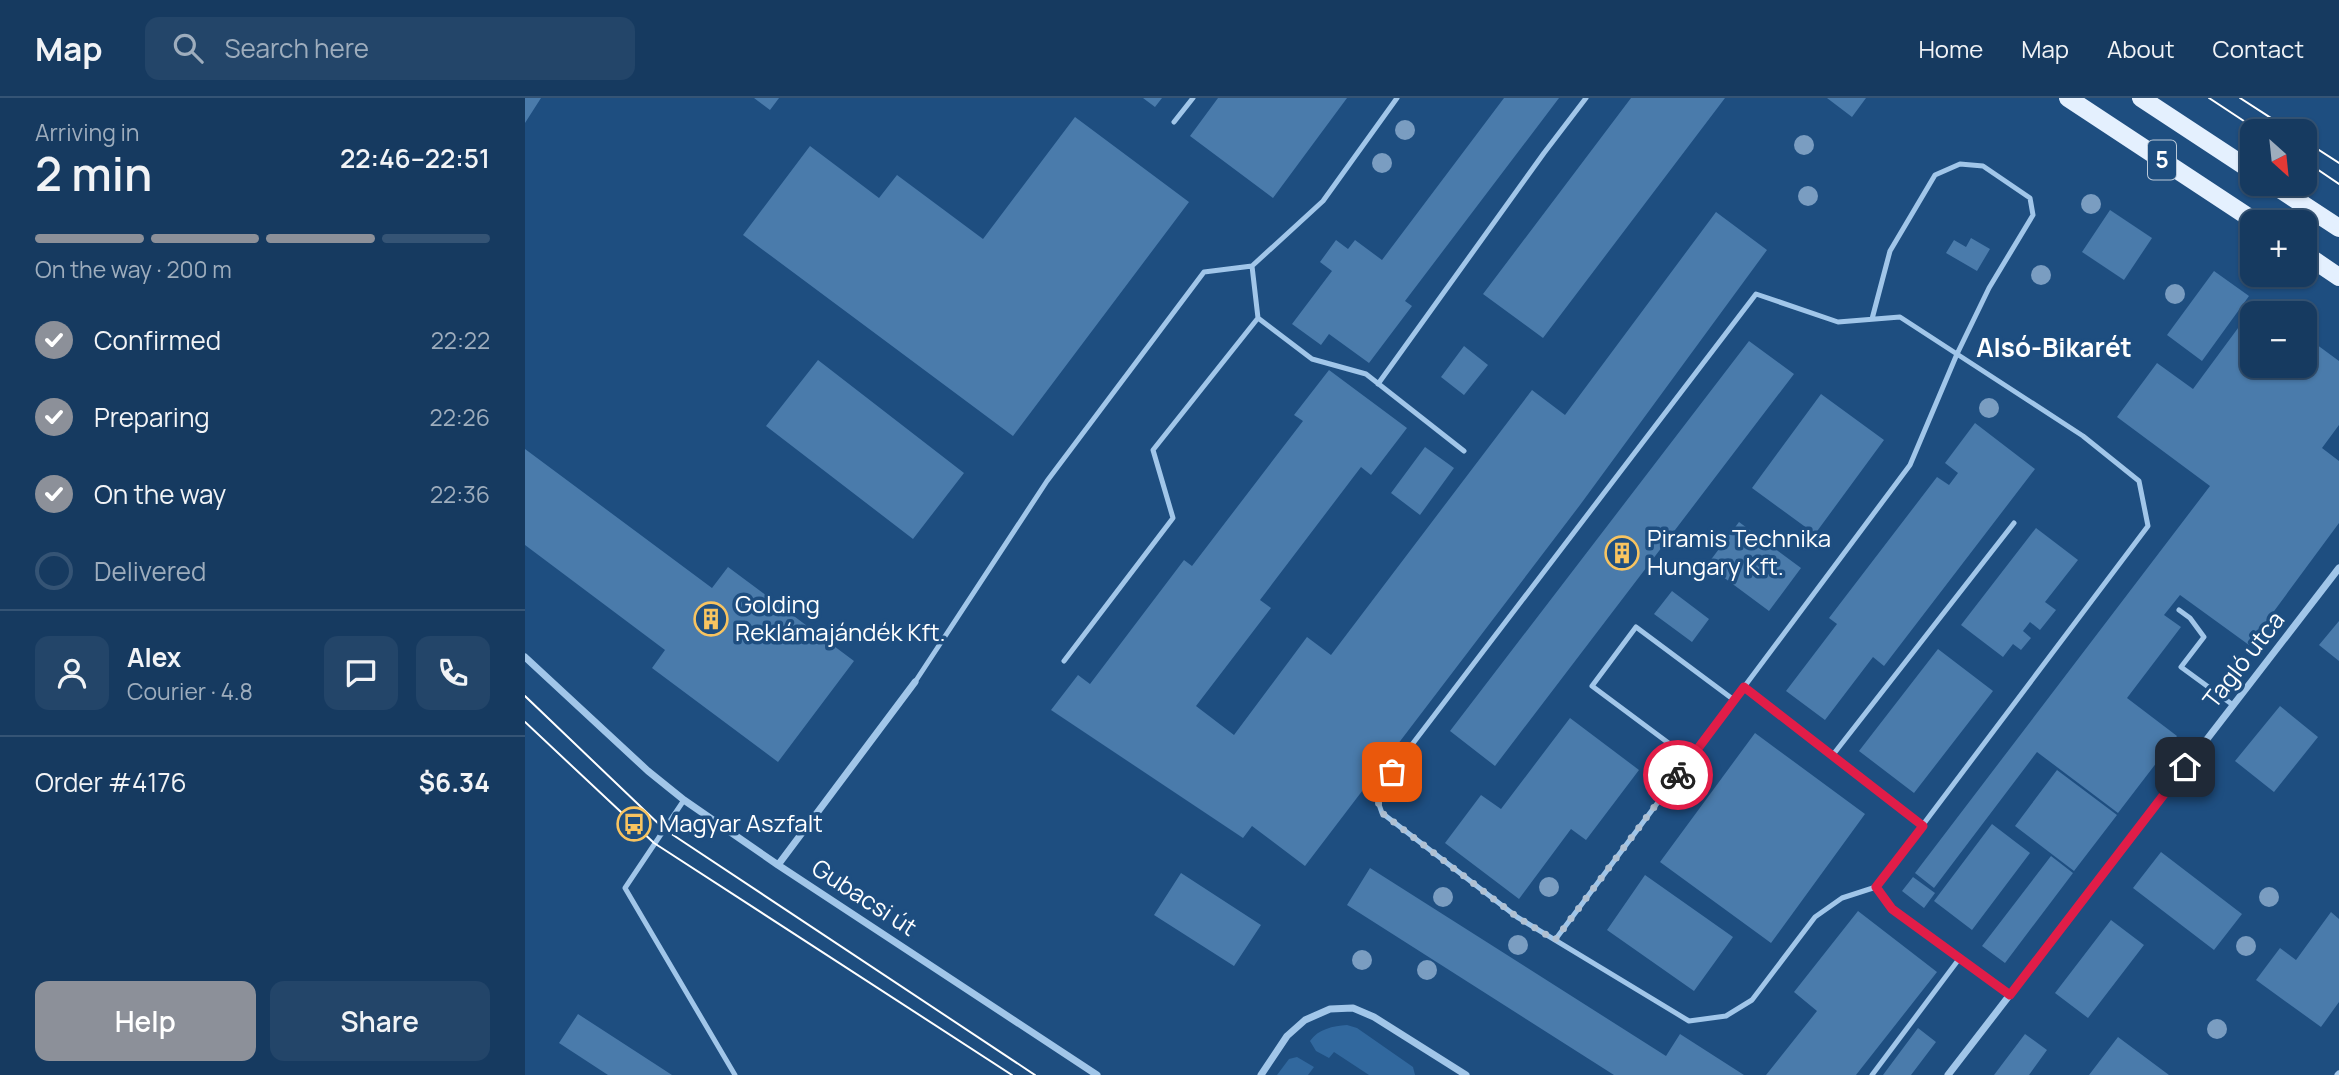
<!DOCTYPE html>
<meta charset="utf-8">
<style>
:root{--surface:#163a60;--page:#234569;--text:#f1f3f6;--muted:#9eadbd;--line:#355475;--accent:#8c9099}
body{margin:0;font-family:Manrope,sans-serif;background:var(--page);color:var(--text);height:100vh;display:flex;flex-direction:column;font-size:26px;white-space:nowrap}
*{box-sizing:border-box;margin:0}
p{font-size:23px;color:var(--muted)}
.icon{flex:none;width:38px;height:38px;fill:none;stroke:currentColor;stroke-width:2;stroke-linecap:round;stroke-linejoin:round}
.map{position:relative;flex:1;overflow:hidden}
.side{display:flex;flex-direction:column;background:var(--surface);width:525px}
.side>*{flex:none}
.needle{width:46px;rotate:153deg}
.buttons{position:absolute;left:1715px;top:21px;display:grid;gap:14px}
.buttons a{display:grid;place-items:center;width:77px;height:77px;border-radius:14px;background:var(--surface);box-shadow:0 2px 5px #0004,0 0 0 2px var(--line);font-size:35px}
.pin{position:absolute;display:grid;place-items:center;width:60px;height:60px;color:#fff;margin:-30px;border-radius:14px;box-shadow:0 4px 10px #0006}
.courier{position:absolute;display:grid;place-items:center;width:70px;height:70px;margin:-35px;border:5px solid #e11d48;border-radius:50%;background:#fff;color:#222;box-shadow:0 2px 9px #0007}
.summary em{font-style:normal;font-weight:600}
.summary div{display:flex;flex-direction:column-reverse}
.summary{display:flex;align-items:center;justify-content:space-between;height:119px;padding:0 35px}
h1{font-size:46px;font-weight:600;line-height:52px}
.bar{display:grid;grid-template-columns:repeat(4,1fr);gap:10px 7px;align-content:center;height:84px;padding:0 35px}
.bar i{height:9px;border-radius:5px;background:var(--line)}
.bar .on{background:var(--accent)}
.bar p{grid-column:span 4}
.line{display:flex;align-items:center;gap:18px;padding:0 35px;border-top:2px solid var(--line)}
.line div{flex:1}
.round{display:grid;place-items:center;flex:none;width:74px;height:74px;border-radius:14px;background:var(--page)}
ol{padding:0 35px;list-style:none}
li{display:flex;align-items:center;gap:21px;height:77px}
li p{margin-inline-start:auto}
li .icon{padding:7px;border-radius:50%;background:var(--accent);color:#fff;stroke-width:4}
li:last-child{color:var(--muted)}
li i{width:38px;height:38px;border:4px solid var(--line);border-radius:50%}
.cta{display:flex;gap:14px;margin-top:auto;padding:14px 35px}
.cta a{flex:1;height:80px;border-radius:14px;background:var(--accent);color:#fff;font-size:28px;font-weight:600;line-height:80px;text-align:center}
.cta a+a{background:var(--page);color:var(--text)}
header{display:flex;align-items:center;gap:42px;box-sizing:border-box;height:98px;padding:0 35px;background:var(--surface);border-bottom:2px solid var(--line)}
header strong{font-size:33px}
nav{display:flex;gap:38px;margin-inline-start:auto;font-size:24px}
.search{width:490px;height:63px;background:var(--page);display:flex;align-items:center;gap:18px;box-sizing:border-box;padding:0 24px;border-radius:14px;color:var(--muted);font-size:26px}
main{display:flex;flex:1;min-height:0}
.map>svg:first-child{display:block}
.green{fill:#31689e}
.building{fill:#4a7bab}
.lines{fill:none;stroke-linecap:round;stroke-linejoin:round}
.service{stroke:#a1c6e9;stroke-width:5}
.minor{stroke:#a1c6e9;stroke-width:7}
.primary{stroke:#e4f0fe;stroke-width:18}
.tram{stroke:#fff;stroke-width:2}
.tree{fill:#7a9dc1}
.done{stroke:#b0c1d3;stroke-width:7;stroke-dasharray:0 12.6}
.route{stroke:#e11d48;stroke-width:9}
.labels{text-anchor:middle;stroke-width:7;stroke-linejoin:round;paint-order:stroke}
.shield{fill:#1e4e80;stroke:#bccad9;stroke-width:2}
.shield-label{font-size:23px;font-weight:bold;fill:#fff}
.poi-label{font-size:24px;fill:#fff;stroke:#1e4e80;text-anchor:start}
.street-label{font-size:24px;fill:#fff;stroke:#1e4e80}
.neighbourhood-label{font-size:26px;font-weight:bold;fill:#fff;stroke:#1e4e80}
</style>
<header>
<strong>Map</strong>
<div class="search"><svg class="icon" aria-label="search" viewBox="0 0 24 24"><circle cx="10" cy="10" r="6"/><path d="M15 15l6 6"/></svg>Search here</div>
<nav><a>Home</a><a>Map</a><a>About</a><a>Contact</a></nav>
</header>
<main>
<section class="side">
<div class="summary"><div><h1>2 min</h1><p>Arriving in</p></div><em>22:46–22:51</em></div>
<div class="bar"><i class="on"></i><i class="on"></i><i class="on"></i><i></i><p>On the way · 200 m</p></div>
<ol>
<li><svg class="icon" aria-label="check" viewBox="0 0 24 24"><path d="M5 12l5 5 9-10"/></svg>Confirmed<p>22:22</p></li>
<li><svg class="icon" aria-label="check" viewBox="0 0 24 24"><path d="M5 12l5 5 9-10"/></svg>Preparing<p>22:26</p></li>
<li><svg class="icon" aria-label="check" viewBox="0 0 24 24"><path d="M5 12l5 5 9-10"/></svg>On the way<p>22:36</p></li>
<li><i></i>Delivered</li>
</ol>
<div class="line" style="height:126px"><a class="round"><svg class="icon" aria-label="person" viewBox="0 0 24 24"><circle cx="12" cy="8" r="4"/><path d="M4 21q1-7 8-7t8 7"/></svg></a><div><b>Alex</b><p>Courier · 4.8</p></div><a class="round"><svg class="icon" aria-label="chat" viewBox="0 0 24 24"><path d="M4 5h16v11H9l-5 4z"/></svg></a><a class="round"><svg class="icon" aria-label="phone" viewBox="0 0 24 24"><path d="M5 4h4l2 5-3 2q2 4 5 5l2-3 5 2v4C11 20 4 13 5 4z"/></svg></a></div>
<div class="line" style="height:91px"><div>Order #4176</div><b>$6.34</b></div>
<div class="cta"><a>Help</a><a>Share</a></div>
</section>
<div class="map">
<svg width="1814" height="977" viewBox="0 0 1814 977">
<rect width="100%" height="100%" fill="#1e4e80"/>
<!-- green -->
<path class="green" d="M822,927L832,930L888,969L890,977H844L809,954L804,960L791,953L785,943C793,931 808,928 822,927Z
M772,959L789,969L783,977H752L764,961Z"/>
<!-- building -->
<path class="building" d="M0,0H16L0,25Z
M229,0H254L245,12Z
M618,0H637L630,9Z
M693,0H822L748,100L665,38Z
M979,0H1034L880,203L887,208L844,265L804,236L796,247L767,226L807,173L795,164L811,142L823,151L830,142L857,162Z
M1106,0H1200L1018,240L958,196Z
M1302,0H1341L1327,19Z
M550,19L664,104L488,338L218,137L285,48L354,100L372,77L458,141Z
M1585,112L1627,140L1599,182L1557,154Z
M1191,114L1242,152L1055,407L780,768L727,728L718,740L526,612L553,577L565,586L659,462L667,468L778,323L769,317L804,272L882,330L846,377L836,369L735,502L746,510L671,608L709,637L782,539L806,557L1007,292L1040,317Z
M1446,140L1465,151L1452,173L1421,155L1429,142L1441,149Z
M1689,173L1724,198L1677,263L1642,237Z
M1733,203L1749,215H1727V268H1780V238L1814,263V327L1797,350L1814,363V425L1724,547L1655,497L1639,517L1656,529L1602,600L1652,638L1593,715L1512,654L1409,790L1390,775L1685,388L1592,319L1632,265L1668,291Z
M1224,243L1269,276L970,668L925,633Z
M939,248L963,267L939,297L916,279Z
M293,262L439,375L388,441L241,328Z
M1296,296L1359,342L1290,436L1227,390Z
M1450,325L1510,371L1359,568L1348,559L1300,622L1261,593L1312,526L1304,520L1412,379L1424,387L1433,375L1420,365Z
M900,349L929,370L895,417L866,395Z
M0,351L187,490L203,469L329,563L253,664L127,570L140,552L0,447Z
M1214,424L1276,470L1244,513L1182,467Z
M1511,430L1553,462L1520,504L1531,512L1515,532L1505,524L1498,533L1506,540L1496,552L1488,546L1478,559L1436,527Z
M1147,493L1184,521L1167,544L1129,516Z
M1814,523V563L1794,547Z
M1413,551L1468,593L1389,695L1334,653Z
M1755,608L1793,639L1749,694L1710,663Z
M1045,620L1114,672L1061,742L1046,731L994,801L920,745L956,697L976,711Z
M1230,635L1340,716L1246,845L1135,764Z
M1532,672L1592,717L1549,773L1490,728Z
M1467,726L1505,755L1447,832L1409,803Z
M1636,754L1717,816L1689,852L1608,790Z
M1526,758L1548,775L1480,865L1457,848Z
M845,770L1141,958L1155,936L1219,977H1089L822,807Z
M656,775L736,827L709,868L629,817Z
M1120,777L1208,839L1169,893L1082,832Z
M1388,779L1410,795L1399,810L1377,793Z
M1333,813L1412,874L1331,977H1241L1292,913L1269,894Z
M1806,814L1814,821V904L1796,929L1731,882L1755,850L1771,862Z
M1586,822L1619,847L1563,920L1530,895Z
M53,916L147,977H83L34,945Z
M1393,930L1411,944L1386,977H1358Z
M1500,936L1522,952L1504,977H1469Z
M1593,939L1644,977H1564Z"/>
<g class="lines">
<!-- service -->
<path class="service" d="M649,24L668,0
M1231,196L1313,224L1375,219L1558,338L1614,383L1623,428L1351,789L1317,800L1290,819L1227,902L1201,918L1164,923L992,819L857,715L850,695Z
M733,220L787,261L841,276L939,353
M853,286L1019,55L1061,0
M1654,512L1665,520L1679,539L1656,569L1708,607
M539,563L648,420L628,352L733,220L727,168
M390,584L522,383L679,174L727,168L798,103L872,0
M1219,589L1398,728
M1307,658L1489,425
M1165,661L1067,588L1111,529L1209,602
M159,702L100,790L210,977
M1351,789L1367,811L1434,861
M1030,842L1385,367L1432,256L1464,190L1508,117L1505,100L1458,68L1435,66L1410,77L1365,153L1347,221
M1347,977L1434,861L1485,897"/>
<!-- minor -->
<path class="minor" d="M0,559L123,673L159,702L253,767L572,977
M253,767L390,584
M736,977L762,938L780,922L805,911L828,910L849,919L941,977
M1423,977L1814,470
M1813,977L1814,976"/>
<!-- primary -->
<path class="primary" d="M1543,0L1731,124
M1616,0L1727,73
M1747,86L1814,130
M1780,156L1814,179"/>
<!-- tram -->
<path class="tram" d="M1684,0L1734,33
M1715,0L1766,33
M1780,43L1814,65
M1780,63L1814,86
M0,598L139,731L510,977
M0,624L129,745L487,977"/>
</g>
<!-- trees -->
<g class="tree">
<circle cx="880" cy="32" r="10"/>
<circle cx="1279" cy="47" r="10"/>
<circle cx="857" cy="65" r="10"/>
<circle cx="1283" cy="98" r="10"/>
<circle cx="1566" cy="106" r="10"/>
<circle cx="1516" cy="177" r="10"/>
<circle cx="1650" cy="196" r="10"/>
<circle cx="1464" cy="310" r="10"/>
<circle cx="1024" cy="789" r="10"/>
<circle cx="918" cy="799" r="10"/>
<circle cx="1744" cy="799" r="10"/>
<circle cx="993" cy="847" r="10"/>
<circle cx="1721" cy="848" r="10"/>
<circle cx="837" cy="862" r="10"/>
<circle cx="902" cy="872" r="10"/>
<circle cx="1692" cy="931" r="10"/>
</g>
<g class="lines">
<!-- done -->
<path class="done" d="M867,674L850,695L857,715L992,819L1030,842L1153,677"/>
<!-- route -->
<path class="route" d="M1153,677L1219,589L1398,728L1351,789L1367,811L1485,897L1660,669"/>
</g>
<!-- icons -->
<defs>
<symbol id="building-ring" viewBox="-11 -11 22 22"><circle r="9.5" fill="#1e4e80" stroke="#f8c460" stroke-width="1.5"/><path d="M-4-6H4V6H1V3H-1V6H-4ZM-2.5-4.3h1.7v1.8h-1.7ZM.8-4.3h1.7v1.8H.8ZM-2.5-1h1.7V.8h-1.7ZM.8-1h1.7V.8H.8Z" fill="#f8c460"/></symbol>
<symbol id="bus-ring" viewBox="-11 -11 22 22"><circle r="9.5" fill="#1e4e80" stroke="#f8c460" stroke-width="1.5"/><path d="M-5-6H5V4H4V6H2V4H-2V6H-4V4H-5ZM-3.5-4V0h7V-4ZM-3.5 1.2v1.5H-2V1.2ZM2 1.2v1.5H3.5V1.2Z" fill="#f8c460"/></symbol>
</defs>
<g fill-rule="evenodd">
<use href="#building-ring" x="1078" y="436" width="38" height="38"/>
<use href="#building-ring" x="167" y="502" width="38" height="38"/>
<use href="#bus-ring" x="90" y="707" width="38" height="38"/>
</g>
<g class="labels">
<!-- shield labels -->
<rect class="shield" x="1623" y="42.5" width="28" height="39" rx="5"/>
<g class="shield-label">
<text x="1637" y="70">5</text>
</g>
<!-- poi labels -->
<g class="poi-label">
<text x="1122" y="449">Piramis Technika<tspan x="1122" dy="28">Hungary Kft.</tspan></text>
<text x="210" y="515">Golding<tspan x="210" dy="28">Reklámajándék Kft.</tspan></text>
<text x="134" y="734">Magyar Aszfalt</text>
</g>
<!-- street labels -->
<g class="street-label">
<text transform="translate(1719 562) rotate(-52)" y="8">Tagló utca</text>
<text transform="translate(339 800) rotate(33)" y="8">Gubacsi út</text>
</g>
<!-- neighbourhood labels -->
<g class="neighbourhood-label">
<text x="1529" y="259">Alsó-Bikarét</text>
</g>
</g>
</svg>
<div class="buttons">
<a><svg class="needle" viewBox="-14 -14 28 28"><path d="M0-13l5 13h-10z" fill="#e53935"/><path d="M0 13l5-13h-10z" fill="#9eadbd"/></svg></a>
<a>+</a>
<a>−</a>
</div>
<div class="pin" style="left:867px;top:674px;background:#ea580c"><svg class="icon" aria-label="bag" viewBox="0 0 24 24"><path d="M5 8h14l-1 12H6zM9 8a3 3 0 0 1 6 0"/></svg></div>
<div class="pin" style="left:1660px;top:669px;background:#1f2937"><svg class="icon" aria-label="home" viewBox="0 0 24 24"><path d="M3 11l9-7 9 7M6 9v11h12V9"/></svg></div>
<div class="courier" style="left:1153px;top:677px"><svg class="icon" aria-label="bike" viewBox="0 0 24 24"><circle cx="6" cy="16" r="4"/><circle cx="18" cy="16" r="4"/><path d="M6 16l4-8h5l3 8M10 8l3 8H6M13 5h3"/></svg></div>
</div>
</main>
